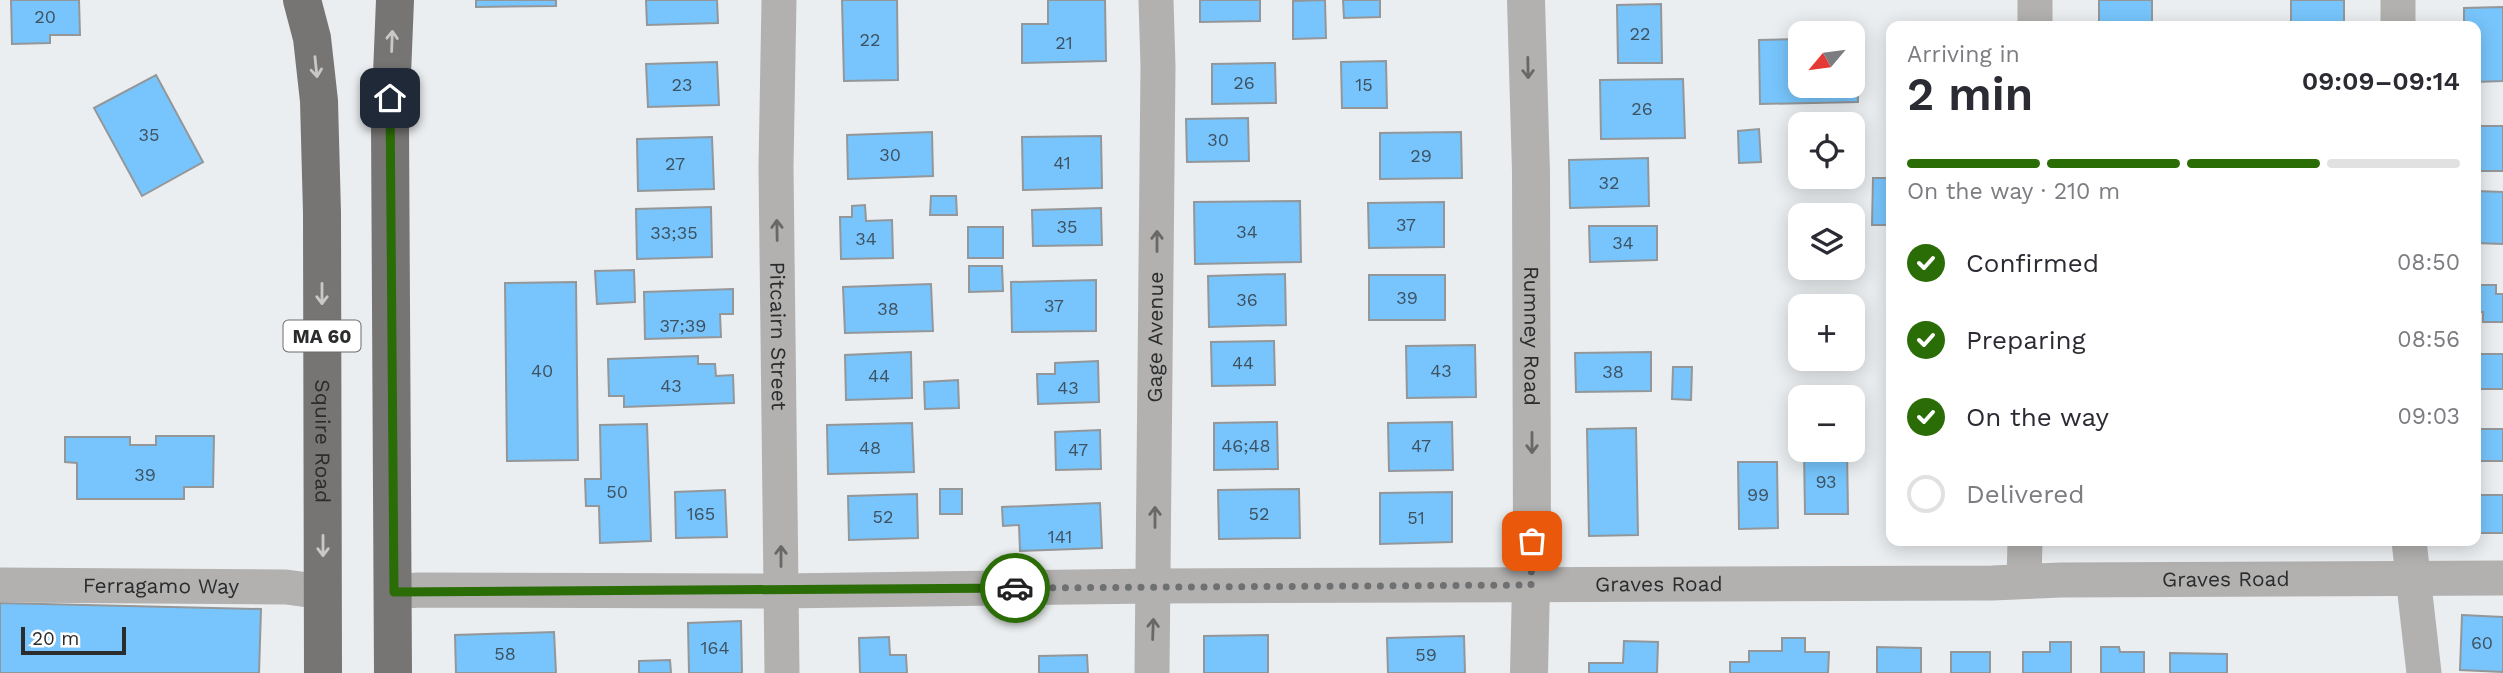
<!DOCTYPE html>
<meta charset="utf-8">
<style>
:root{--surface:#fff;--page:#f7f7f7;--text:#2b2b33;--muted:#7c7c81;--line:#e1e1e2;--accent:#2a6d06}
body{margin:0;font-family:"Work Sans",sans-serif;background:var(--page);color:var(--text);height:100vh;display:flex;flex-direction:column;font-size:26px;white-space:nowrap}
*{box-sizing:border-box;margin:0}
p{font-size:23px;color:var(--muted)}
.icon{flex:none;width:38px;height:38px;fill:none;stroke:currentColor;stroke-width:2;stroke-linecap:round;stroke-linejoin:round}
.map{position:relative;flex:1;overflow:hidden}
.panel{position:absolute;left:1886px;top:21px;width:595px;height:525px;display:flex;flex-direction:column;background:var(--surface);border-radius:14px;box-shadow:0 4px 18px #0003}
.panel>*{flex:none}
.needle{width:46px;rotate:241deg}
.tools{position:absolute;left:1788px;top:21px;display:grid;gap:14px}
.tools a{display:grid;place-items:center;width:77px;height:77px;border-radius:14px;background:var(--surface);box-shadow:0 4px 18px #0003;font-size:35px}
.scale{position:absolute;left:21px;bottom:18px;width:105px;box-sizing:border-box;padding-left:7px;border:4px solid #2b2c2d;border-top:0;font-size:19px;line-height:24px;white-space:nowrap;color:#2b2c2d;-webkit-text-stroke:5px #fff;paint-order:stroke}
.pin{position:absolute;display:grid;place-items:center;width:60px;height:60px;color:#fff;margin:-30px;border-radius:14px;box-shadow:0 4px 10px #0006}
.courier{position:absolute;display:grid;place-items:center;width:70px;height:70px;margin:-35px;border:5px solid #2a6d06;border-radius:50%;background:#fff;color:#222;box-shadow:0 2px 9px #0007}
.overview em{font-style:normal;font-weight:600}
.overview div{display:flex;flex-direction:column-reverse}
.overview{display:flex;align-items:center;justify-content:space-between;height:119px;padding:0 21px}
h1{font-size:46px;font-weight:600;line-height:52px}
.bar{display:grid;grid-template-columns:repeat(4,1fr);gap:10px 7px;align-content:center;height:84px;padding:0 21px}
.bar i{height:9px;border-radius:5px;background:var(--line)}
.bar .on{background:var(--accent)}
.bar p{grid-column:span 4}
ol{padding:0 21px;list-style:none}
li{display:flex;align-items:center;gap:21px;height:77px}
li p{margin-inline-start:auto}
li .icon{padding:7px;border-radius:50%;background:var(--accent);color:#fff;stroke-width:4}
li:last-child{color:var(--muted)}
li i{width:38px;height:38px;border:4px solid var(--line);border-radius:50%}
.map>svg:first-child{display:block}
.building{fill:#77c5fc;stroke:#949799;stroke-width:2}
.lines{fill:none;stroke-linecap:round;stroke-linejoin:round}
.minor{stroke:#b2b1b0;stroke-width:35}
.tertiary{stroke:#b2b1b0;stroke-width:38}
.trunk{stroke:#777573;stroke-width:38}
.oneway{stroke:#c9c8c7}
.oneway2{stroke:#686868}
.done{stroke:#6e7071;stroke-width:7;stroke-dasharray:0 12.6}
.route{stroke:#2a6d06;stroke-width:9}
.labels{text-anchor:middle;stroke-width:6;stroke-linejoin:round;paint-order:stroke}
.number-label{font-size:18px;fill:#3e5261}
.shield{fill:#fff;stroke:#6b6b6c;stroke-width:2}
.shield-label{font-size:19px;font-weight:bold;fill:#2b2c2d}
.street-label{font-size:21px;fill:#2b2c2d;stroke:#fff}
</style>
<div class="map">
<svg width="2503" height="673" viewBox="0 0 2503 673">
<rect width="100%" height="100%" fill="#ebeef0"/>
<!-- building -->
<path class="building" d="M11,0H79L80,35H50V43L12,44Z
M476,0H556V6L476,7Z
M646,0H717L718,23L647,25Z
M842,0H897L898,80L844,81Z
M1048,0H1105L1106,61L1022,63V24H1048Z
M1200,0H1260V21L1200,22Z
M1325,0L1326,38L1293,39V1Z
M1343,0H1380V17L1344,18Z
M2099,0H2152V26L2099,25Z
M2291,0H2344V26H2291Z
M1661,4L1662,63H1618L1617,5Z
M2503,7V81L2476,82V26H2464V8Z
M1801,39V86H1853V39H1857L1858,102L1760,104L1759,40Z
M1386,61L1387,108H1342L1341,62Z
M717,62L719,105L648,107L646,64Z
M1275,63L1276,103L1212,104V64Z
M156,75L203,162L142,196L94,108Z
M1683,79L1685,138L1601,139L1600,80Z
M1248,118L1249,161L1187,162L1186,119Z
M2476,126H2503V171H2476Z
M1759,129L1761,162L1739,163L1738,131Z
M932,132L933,176L848,179L847,135Z
M1461,132L1462,178L1380,179V133Z
M1101,136L1102,188L1023,190L1022,137Z
M712,137L714,189L638,191L637,139Z
M1648,158L1649,206L1570,208L1569,160Z
M1873,178H1892V225H1872Z
M2476,191L2503,192V244L2476,243Z
M931,196H956L957,215H930Z
M1300,201L1301,262L1195,264L1194,202Z
M1444,202V247L1369,248L1368,203Z
M865,205L866,221L892,220L893,258L841,259L840,217H852V206Z
M711,207L712,257L637,259L636,209Z
M1101,208L1102,245L1033,246L1032,210Z
M1589,226H1657V260L1590,262Z
M968,227H1003V258H968Z
M969,266H1002L1003,291L969,292Z
M634,270L635,302L597,304L595,271Z
M1285,274L1286,325L1209,327L1208,276Z
M1369,275H1445V320H1369Z
M1096,280V331L1012,332L1011,282Z
M576,282L578,460L507,461L505,283Z
M931,284L933,331L845,333L843,287Z
M2476,285H2496V294H2503V322H2483V312H2476Z
M733,289V314H720L721,337L645,339L644,292Z
M1274,341L1275,385L1212,386L1211,342Z
M1475,345L1476,397L1407,398L1406,346Z
M911,352L912,398L846,400L845,355Z
M1651,352V391L1576,392L1575,353Z
M2476,354H2503V389H2476Z
M698,356V364H715L716,376L733,375L734,403L624,407V396H609L608,359Z
M1098,361L1099,402L1038,404L1037,374H1055V363Z
M1673,367H1692L1691,400L1672,399Z
M958,380L959,408L925,409L924,382Z
M1277,422L1278,469L1214,470V423Z
M1452,422L1453,470L1389,471L1388,423Z
M912,423L914,472L828,474L827,425Z
M647,424L651,541L600,543L599,506H586L585,479H601L600,425Z
M1636,428L1638,535L1589,536L1587,429Z
M2476,429H2503V461H2476Z
M1100,430L1101,469L1056,470L1055,432Z
M156,436H214L213,487H184V499H77V463L65,462V437H130V445H156Z
M1804,450H1847L1848,514H1805Z
M1738,462H1777L1778,528L1739,529Z
M940,489H962V514H940Z
M1299,489L1300,538L1219,539L1218,490Z
M725,490L727,537L676,538L675,492Z
M1452,492V542L1380,544V493Z
M917,494L918,538L849,540L848,496Z
M2476,495H2503V533H2476Z
M1100,503L1102,548L1020,551L1019,525L1003,526L1002,507Z
M0,603L261,609L259,673H0Z
M2462,615L2503,617V672L2460,670Z
M741,621L742,673H689L688,623Z
M554,632L556,673H456L455,635Z
M1268,635V673H1204V636Z
M1464,636L1465,673H1388L1387,638Z
M889,637L890,655H906L907,673H860L859,638Z
M1782,638H1805V652H1829L1828,673H1730V662H1749V651H1782Z
M1624,641L1658,642L1657,673H1589V663H1623Z
M2050,642H2071V673H2023V652H2050Z
M1877,647L1921,648V673H1877Z
M2101,647H2119L2120,652H2144V673H2101Z
M1951,652H1990V673H1951Z
M2170,653L2227,654V673H2170Z
M1087,655L1088,673H1039V656Z
M670,660L671,673H639V661Z"/>
<g class="lines">
<!-- minor -->
<g class="minor">
<path id="s1" d="M779,0L776,167L782,673"/>
<path d="M2398,0V26"/>
<path d="M2035,26V0"/>
<path d="M2409,541L2424,673"/>
<path d="M2024,581L2025,541"/>
<path id="s2" d="M0,585L286,587L323,592"/>
<path id="s3" d="M394,592L419,590L781,591L1154,586L1992,583L2061,580L2503,578"/>
<path id="s4" d="M1152,673L1158,66L1156,0"/>
</g>
<!-- tertiary -->
<path class="tertiary" id="s5" d="M1526,0L1531,172L1532,541L1529,673"/>
<!-- trunk -->
<g class="trunk">
<path id="s6" d="M302,0L312,38L319,101L322,213L323,673"/>
<path d="M393,673L390,124L395,0"/>
</g>
</g>
<!-- one-way arrows -->
<defs><path id="oneway-shaft" d="M-6 0H5M1.5-3L5.5 0L1.5 3" fill="none" stroke-width="1.6" stroke-linecap="round" stroke-linejoin="round" transform="scale(1.75)"/></defs>
<g class="oneway">
<use href="#oneway-shaft" transform="translate(392 41) rotate(-88)"/>
<use href="#oneway-shaft" transform="translate(316 67) rotate(84)"/>
<use href="#oneway-shaft" transform="translate(322 294) rotate(90)"/>
<use href="#oneway-shaft" transform="translate(323 546) rotate(90)"/>
</g>
<g class="oneway2">
<use href="#oneway-shaft" transform="translate(1528 68) rotate(89)"/>
<use href="#oneway-shaft" transform="translate(777 230) rotate(-91)"/>
<use href="#oneway-shaft" transform="translate(1157 241) rotate(-90)"/>
<use href="#oneway-shaft" transform="translate(1532 443) rotate(90)"/>
<use href="#oneway-shaft" transform="translate(1155 517) rotate(-90)"/>
<use href="#oneway-shaft" transform="translate(781 556) rotate(-90)"/>
<use href="#oneway-shaft" transform="translate(1153 629) rotate(-88)"/>
</g>
<g class="lines">
<!-- done -->
<path class="done" d="M1015,588L1531,585L1532,541"/>
<!-- route -->
<path class="route" d="M390,98L394,592L1015,588"/>
</g>
<g class="labels">
<!-- number labels -->
<g class="number-label">
<text x="45" y="23">20</text>
<text x="1640" y="40">22</text>
<text x="870" y="46">22</text>
<text x="1064" y="49">21</text>
<text x="1244" y="89">26</text>
<text x="682" y="91">23</text>
<text x="1364" y="91">15</text>
<text x="1642" y="115">26</text>
<text x="149" y="141">35</text>
<text x="1218" y="146">30</text>
<text x="890" y="161">30</text>
<text x="1421" y="162">29</text>
<text x="1062" y="169">41</text>
<text x="675" y="170">27</text>
<text x="1609" y="189">32</text>
<text x="1406" y="231">37</text>
<text x="1067" y="233">35</text>
<text x="1247" y="238">34</text>
<text x="674" y="239">33;35</text>
<text x="866" y="245">34</text>
<text x="1623" y="249">34</text>
<text x="1407" y="304">39</text>
<text x="1247" y="306">36</text>
<text x="1054" y="312">37</text>
<text x="888" y="315">38</text>
<text x="683" y="332">37;39</text>
<text x="1243" y="369">44</text>
<text x="542" y="377">40</text>
<text x="1441" y="377">43</text>
<text x="1613" y="378">38</text>
<text x="879" y="382">44</text>
<text x="671" y="392">43</text>
<text x="1068" y="394">43</text>
<text x="1246" y="452">46;48</text>
<text x="1421" y="452">47</text>
<text x="870" y="454">48</text>
<text x="1078" y="456">47</text>
<text x="145" y="481">39</text>
<text x="1826" y="488">93</text>
<text x="617" y="498">50</text>
<text x="1758" y="501">99</text>
<text x="701" y="520">165</text>
<text x="1259" y="520">52</text>
<text x="883" y="523">52</text>
<text x="1416" y="524">51</text>
<text x="1060" y="543">141</text>
<text x="2482" y="649">60</text>
<text x="715" y="654">164</text>
<text x="505" y="660">58</text>
<text x="1426" y="661">59</text>
</g>
<!-- shield labels -->
<rect class="shield" x="283.5" y="320.5" width="77" height="31" rx="5"/>
<g class="shield-label">
<text x="322" y="343">MA 60</text>
</g>
<!-- street labels -->
<g class="street-label">
<text dy="7" stroke="none"><textPath href="#s1" startOffset="336">Pitcairn Street</textPath></text>
<text dy="7" stroke="none"><textPath href="#s4" startOffset="336">Gage Avenue</textPath></text>
<text dy="7" stroke="none"><textPath href="#s5" startOffset="336">Rumney Road</textPath></text>
<text dy="7" stroke="none"><textPath href="#s6" startOffset="443">Squire Road</textPath></text>
<text dy="7" stroke="none"><textPath href="#s3" startOffset="1832">Graves Road</textPath></text>
<text dy="7" stroke="none"><textPath href="#s3" startOffset="1265">Graves Road</textPath></text>
<text dy="7" stroke="none"><textPath href="#s2" startOffset="161">Ferragamo Way</textPath></text>
</g>
</g>
</svg>
<div class="tools">
<a><svg class="needle" viewBox="-14 -14 28 28"><path d="M0-13l5 13h-10z" fill="#e53935"/><path d="M0 13l5-13h-10z" fill="#7c7c81"/></svg></a>
<a><svg class="icon" aria-label="locate" viewBox="0 0 24 24"><circle cx="12" cy="12" r="6"/><path d="M12 2v4M12 18v4M2 12h4M18 12h4"/></svg></a>
<a><svg class="icon" aria-label="layers" viewBox="0 0 24 24"><path d="M12 4l9 5-9 5-9-5zM3 14l9 5 9-5"/></svg></a>
<a>+</a>
<a>−</a>
</div>
<div class="scale">20 m</div>
<div class="pin" style="left:1532px;top:541px;background:#ea580c"><svg class="icon" aria-label="bag" viewBox="0 0 24 24"><path d="M5 8h14l-1 12H6zM9 8a3 3 0 0 1 6 0"/></svg></div>
<div class="pin" style="left:390px;top:98px;background:#1f2937"><svg class="icon" aria-label="home" viewBox="0 0 24 24"><path d="M3 11l9-7 9 7M6 9v11h12V9"/></svg></div>
<div class="courier" style="left:1015px;top:588px"><svg class="icon" aria-label="car" viewBox="0 0 24 24"><path d="M5 17H2v-5l4-1 3-4h7l3 4 3 1v5h-3M9 17h6M6 11h13"/><circle cx="7" cy="17" r="2"/><circle cx="17" cy="17" r="2"/></svg></div>
<section class="panel">
<div class="overview"><div><h1>2 min</h1><p>Arriving in</p></div><em>09:09–09:14</em></div>
<div class="bar"><i class="on"></i><i class="on"></i><i class="on"></i><i></i><p>On the way · 210 m</p></div>
<ol>
<li><svg class="icon" aria-label="check" viewBox="0 0 24 24"><path d="M5 12l5 5 9-10"/></svg>Confirmed<p>08:50</p></li>
<li><svg class="icon" aria-label="check" viewBox="0 0 24 24"><path d="M5 12l5 5 9-10"/></svg>Preparing<p>08:56</p></li>
<li><svg class="icon" aria-label="check" viewBox="0 0 24 24"><path d="M5 12l5 5 9-10"/></svg>On the way<p>09:03</p></li>
<li><i></i>Delivered</li>
</ol>
</section>
</div>
